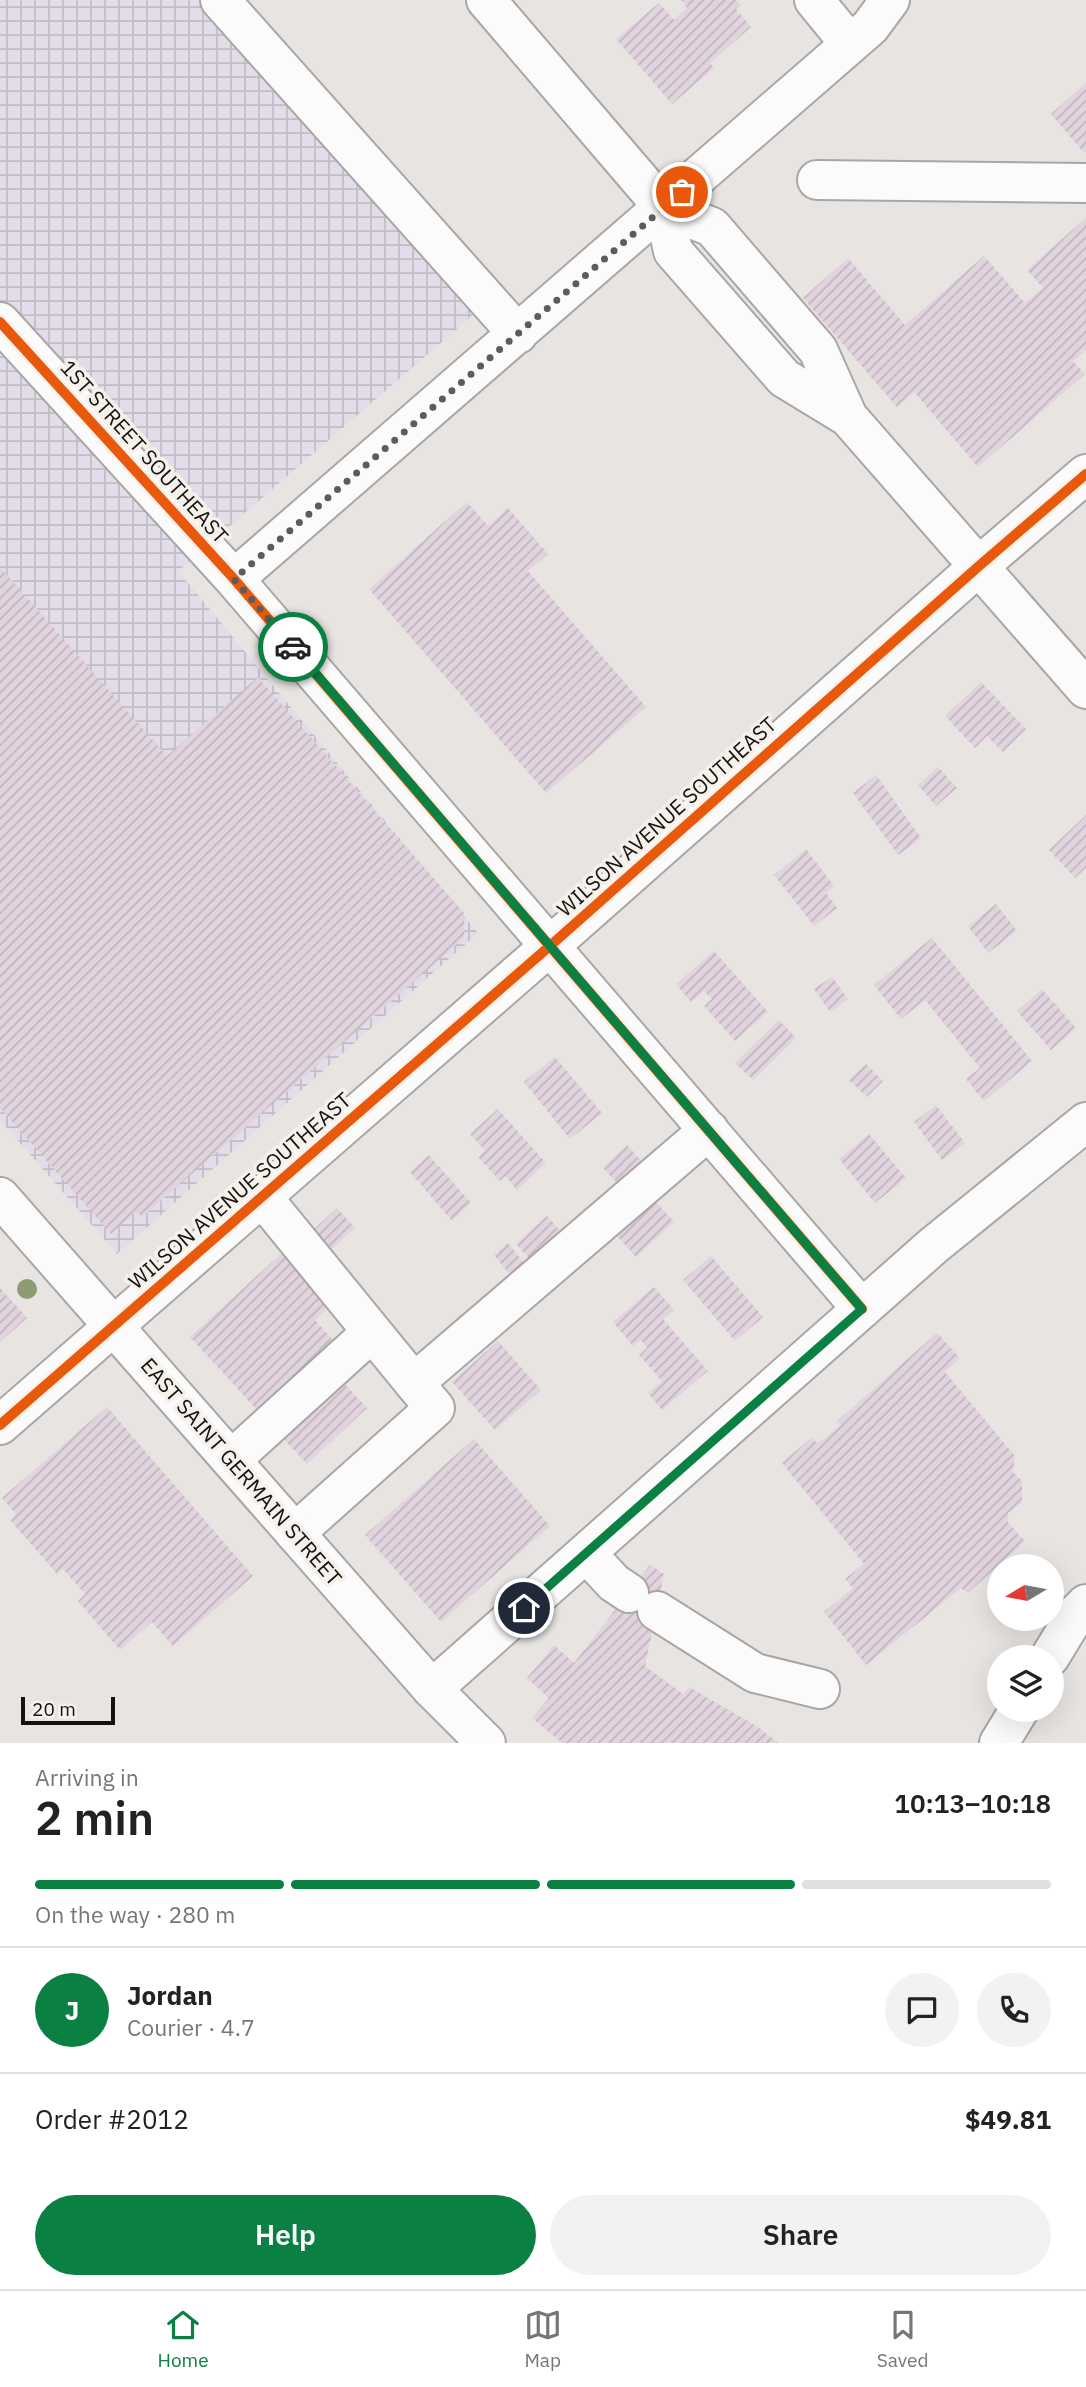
<!DOCTYPE html>
<meta charset="utf-8">
<style>
:root{--surface:#fff;--page:#f2f2f2;--text:#222;--muted:#767676;--line:#e0e0e0;--accent:#0b8043}
body{margin:0;font-family:"IBM Plex Sans",sans-serif;background:var(--page);color:var(--text);height:100vh;display:flex;flex-direction:column;font-size:26px;white-space:nowrap}
*{box-sizing:border-box;margin:0}
p{font-size:23px;color:var(--muted)}
.icon{flex:none;width:38px;height:38px;fill:none;stroke:currentColor;stroke-width:2;stroke-linecap:round;stroke-linejoin:round}
.map{position:relative;height:1743px;overflow:hidden}
.drawer{display:flex;flex-direction:column;background:var(--surface);flex:1}
.drawer>*{flex:none}
.needle{width:46px;rotate:260deg}
.buttons{position:absolute;left:987px;top:1554px;display:grid;gap:14px}
.buttons a{display:grid;place-items:center;width:77px;height:77px;border-radius:50%;background:var(--surface);box-shadow:0 7px 28px #0002;font-size:35px}
.scale{position:absolute;left:21px;bottom:18px;width:94px;box-sizing:border-box;padding-left:7px;border:4px solid #141210;border-top:0;font-size:19px;line-height:24px;white-space:nowrap;color:#141210;-webkit-text-stroke:5px #f7f1ec;paint-order:stroke}
.pin{position:absolute;display:grid;place-items:center;width:60px;height:60px;color:#fff;margin:-30px;border:4px solid #fff;border-radius:50%;box-shadow:0 2px 7px #0007}
.courier{position:absolute;display:grid;place-items:center;width:70px;height:70px;margin:-35px;border:5px solid #0b8043;border-radius:50%;background:#fff;color:#222;box-shadow:0 2px 9px #0007}
.overview em{font-style:normal;font-weight:600}
.overview div{display:flex;flex-direction:column-reverse}
.overview{display:flex;align-items:center;justify-content:space-between;height:119px;padding:0 35px}
h1{font-size:46px;font-weight:600;line-height:52px}
.bar{display:grid;grid-template-columns:repeat(4,1fr);gap:10px 7px;align-content:center;height:84px;padding:0 35px}
.bar i{height:9px;border-radius:5px;background:var(--line)}
.bar .on{background:var(--accent)}
.bar p{grid-column:span 4}
.line{display:flex;align-items:center;gap:18px;padding:0 35px;border-top:2px solid var(--line)}
.line div{flex:1}
.round{display:grid;place-items:center;flex:none;width:74px;height:74px;border-radius:37px;background:var(--page)}
.cta{display:flex;gap:14px;margin-top:auto;padding:14px 35px}
.cta a{flex:1;height:80px;border-radius:42px;background:var(--accent);color:#fff;font-size:28px;font-weight:600;line-height:80px;text-align:center}
.cta a+a{background:var(--page);color:var(--text)}
.menu{display:flex;justify-content:space-around;align-items:center;height:98px;border-top:2px solid var(--line);background:var(--surface);font-size:19px;color:var(--muted)}
.menu a{display:grid;justify-items:center;gap:4px}
.menu .on{color:var(--accent)}
.map>svg:first-child{display:block}
.industrial{fill:url(#industrial-grid)}
.building{fill:url(#building-hatch)}
.lines{fill:none;stroke-linecap:round;stroke-linejoin:round}
.minor-casing{stroke:#a9a6a5;stroke-width:42}
.major-casing{stroke:#a9a6a5;stroke-width:42}
.minor{stroke:#fbfbfb;stroke-width:38}
.major{stroke:#fbfbfb;stroke-width:38}
.cycleway-casing{stroke:#f7f1ec;stroke-width:15}
.cycleway{stroke:#e8590c;stroke-width:10}
.tree{fill:#8c9c70}
.done{stroke:#5e5c5a;stroke-width:7;stroke-dasharray:0 12.6}
.route{stroke:#0b8043;stroke-width:9}
.labels{text-anchor:middle;stroke-width:7;stroke-linejoin:round;paint-order:stroke}
.street-label{font-size:21px;fill:#141210;stroke:#f7f1ec}
</style>
<div class="map">
<svg width="1086" height="1743" viewBox="0 0 1086 1743">
<defs>
<pattern id="industrial-grid" width="8" height="8" patternUnits="userSpaceOnUse" patternTransform="scale(1.75)"><rect width="8" height="8" fill="#e2dde8"/><path d="M0 4h8M4 0v8" fill="none" stroke="#c1bdc6"/></pattern>
<pattern id="building-hatch" width="6" height="6" patternUnits="userSpaceOnUse" patternTransform="scale(1.75)"><rect width="6" height="6" fill="#e2d4df"/><path d="M-1 1l2-2M0 6l6-6M5 7l2-2" fill="none" stroke="#c1b5be"/></pattern>
</defs>
<rect width="100%" height="100%" fill="#e7e4e2"/>
<!-- industrial -->
<path class="industrial" d="M0,0H201L475,313L178,571L478,933L117,1254L0,1120Z"/>
<!-- building -->
<path class="building" d="M681,0H736L740,5L736,9L751,27L710,63L714,68L672,104L616,39L659,3L674,20L687,8Z
M1086,83V151L1084,153L1051,114Z
M1086,218V350L1073,361L1085,374L978,467L914,392L897,407L803,298L848,258L905,325L984,256L1025,303L1043,288L1027,270Z
M467,502L488,526L508,508L548,554L528,571L646,707L546,793L369,589Z
M0,567L167,756L258,677L464,913V938L142,1217L136,1211L111,1234L0,1108Z
M981,682L1026,729L1003,752L987,736L975,748L945,716Z
M938,767L957,788L936,806L918,785Z
M876,775L921,838L898,855L853,793Z
M1086,815V868L1075,878L1049,850Z
M806,849L834,886L826,893L837,908L814,926L774,875Z
M996,904L1017,931L988,953L968,926Z
M932,938L1032,1061L984,1101L966,1079L980,1068L925,1000L901,1019L874,985Z
M714,951L768,1012L735,1041L704,1006L712,999L704,991L691,1002L676,984Z
M832,977L848,999L830,1012L814,989Z
M1042,989L1076,1028L1051,1050L1017,1011Z
M779,1020L796,1038L753,1080L735,1063Z
M555,1057L602,1113L570,1139L524,1082Z
M866,1064L883,1081L867,1097L849,1080Z
M936,1105L965,1143L942,1160L914,1122Z
M498,1109L546,1163L517,1190L505,1176L500,1181L478,1157L485,1151L470,1134Z
M869,1134L906,1178L875,1203L839,1159Z
M627,1145L645,1165L621,1187L603,1168Z
M429,1155L471,1203L452,1221L410,1172Z
M655,1201L674,1222L636,1257L617,1236Z
M337,1208L355,1228L331,1250L313,1230Z
M547,1216L565,1236L534,1264L516,1244Z
M508,1243L526,1265L512,1277L494,1255Z
M282,1253L330,1306L315,1320L335,1342L259,1412L190,1337Z
M711,1256L763,1317L735,1341L683,1280Z
M654,1287L674,1310L663,1319L708,1371L662,1410L648,1393L662,1381L639,1355L647,1348L641,1340L633,1346L613,1322Z
M0,1288L27,1318L0,1342Z
M937,1333L960,1358L945,1372L1015,1456L1013,1472L1022,1481V1502L1008,1513V1523L1025,1541L968,1593L961,1588L866,1665L824,1612L853,1588L845,1579L864,1564L782,1463L811,1438L818,1443L841,1425L837,1421Z
M498,1341L541,1390L495,1430L452,1382Z
M342,1381L367,1408L307,1464L282,1437Z
M107,1407L253,1576L173,1646L152,1622L120,1650L78,1601L85,1594L63,1569L57,1574L10,1520L16,1514L2,1498Z
M474,1439L550,1526L441,1622L365,1535Z
M650,1565L664,1574L645,1666L683,1694L689,1687L758,1727L778,1743H562L532,1718L549,1698L527,1678L554,1645L574,1663Z"/>
<g class="lines">
<defs>
<path id="minor" d="M220,0L518,334
M486,0L664,208L673,251L784,378L848,417
M814,0L850,44
M817,180L1086,183
M664,208L712,227L818,350L848,417L1086,689
M0,322L234,579L862,1309
M234,579L870,27L890,0
M263,1198L414,1383
M0,1425L551,945L979,566L1086,474
M231,1460L372,1332
M295,1533L435,1408L414,1383L709,1130
M586,1553L614,1583L629,1593
M657,1611L755,1673L820,1689
M1050,1657L1076,1614L1086,1604
M432,1689L933,1246L1086,1122
M999,1743L1019,1710"/>
<path id="major" d="M0,1197L432,1689L486,1743"/>
</defs>
<!-- minor casing -->
<use href="#minor" class="minor-casing"/>
<!-- major casing -->
<use href="#major" class="major-casing"/>
<!-- minor -->
<use href="#minor" class="minor"/>
<!-- major -->
<use href="#major" class="major"/>
<defs>
<path id="cycleway" d="M0,322L234,579L862,1309
M0,1425L551,945L979,566L1086,474"/>
</defs>
<!-- cycleway casing -->
<use href="#cycleway" class="cycleway-casing"/>
<!-- cycleway -->
<use href="#cycleway" class="cycleway"/>
</g>
<!-- trees -->
<circle class="tree" cx="27" cy="1289" r="10"/>
<g class="lines">
<!-- done -->
<path class="done" d="M293,647L234,579L682,192"/>
<!-- route -->
<path class="route" d="M293,647L862,1309L524,1608"/>
</g>
<g class="labels">
<!-- street labels -->
<g class="street-label">
<text transform="translate(144 452) rotate(48)" y="7">1ST STREET SOUTHEAST</text>
<text transform="translate(667 817) rotate(-42)" y="7">WILSON AVENUE SOUTHEAST</text>
<text transform="translate(240 1191) rotate(-41)" y="7">WILSON AVENUE SOUTHEAST</text>
<text transform="translate(241 1472) rotate(49)" y="7">EAST SAINT GERMAIN STREET</text>
</g>
</g>
</svg>
<div class="buttons">
<a><svg class="needle" viewBox="-14 -14 28 28"><path d="M0-13l5 13h-10z" fill="#e53935"/><path d="M0 13l5-13h-10z" fill="#767676"/></svg></a>
<a><svg class="icon" aria-label="layers" viewBox="0 0 24 24"><path d="M12 4l9 5-9 5-9-5zM3 14l9 5 9-5"/></svg></a>
</div>
<div class="scale">20 m</div>
<div class="pin" style="left:682px;top:192px;background:#ea580c"><svg class="icon" aria-label="bag" viewBox="0 0 24 24"><path d="M5 8h14l-1 12H6zM9 8a3 3 0 0 1 6 0"/></svg></div>
<div class="pin" style="left:524px;top:1608px;background:#1f2937"><svg class="icon" aria-label="home" viewBox="0 0 24 24"><path d="M3 11l9-7 9 7M6 9v11h12V9"/></svg></div>
<div class="courier" style="left:293px;top:647px"><svg class="icon" aria-label="car" viewBox="0 0 24 24"><path d="M5 17H2v-5l4-1 3-4h7l3 4 3 1v5h-3M9 17h6M6 11h13"/><circle cx="7" cy="17" r="2"/><circle cx="17" cy="17" r="2"/></svg></div>
</div>
<section class="drawer">
<div class="overview"><div><h1>2 min</h1><p>Arriving in</p></div><em>10:13–10:18</em></div>
<div class="bar"><i class="on"></i><i class="on"></i><i class="on"></i><i></i><p>On the way · 280 m</p></div>
<div class="line" style="height:126px"><b class="round" style="background:var(--accent);color:#fff">J</b><div><b>Jordan</b><p>Courier · 4.7</p></div><a class="round"><svg class="icon" aria-label="chat" viewBox="0 0 24 24"><path d="M4 5h16v11H9l-5 4z"/></svg></a><a class="round"><svg class="icon" aria-label="phone" viewBox="0 0 24 24"><path d="M5 4h4l2 5-3 2q2 4 5 5l2-3 5 2v4C11 20 4 13 5 4z"/></svg></a></div>
<div class="line" style="height:91px"><div>Order #2012</div><b>$49.81</b></div>
<div class="cta"><a>Help</a><a>Share</a></div>
</section>
<nav class="menu">
<a class="on"><svg class="icon" aria-label="home" viewBox="0 0 24 24"><path d="M3 11l9-7 9 7M6 9v11h12V9"/></svg>Home</a>
<a><svg class="icon" aria-label="map" viewBox="0 0 24 24"><path d="M3 6l6-2 6 2 6-2v14l-6 2-6-2-6 2zM9 4v14M15 6v14"/></svg>Map</a>
<a><svg class="icon" aria-label="saved" viewBox="0 0 24 24"><path d="M7 4h10v16l-5-4-5 4z"/></svg>Saved</a>
</nav>
